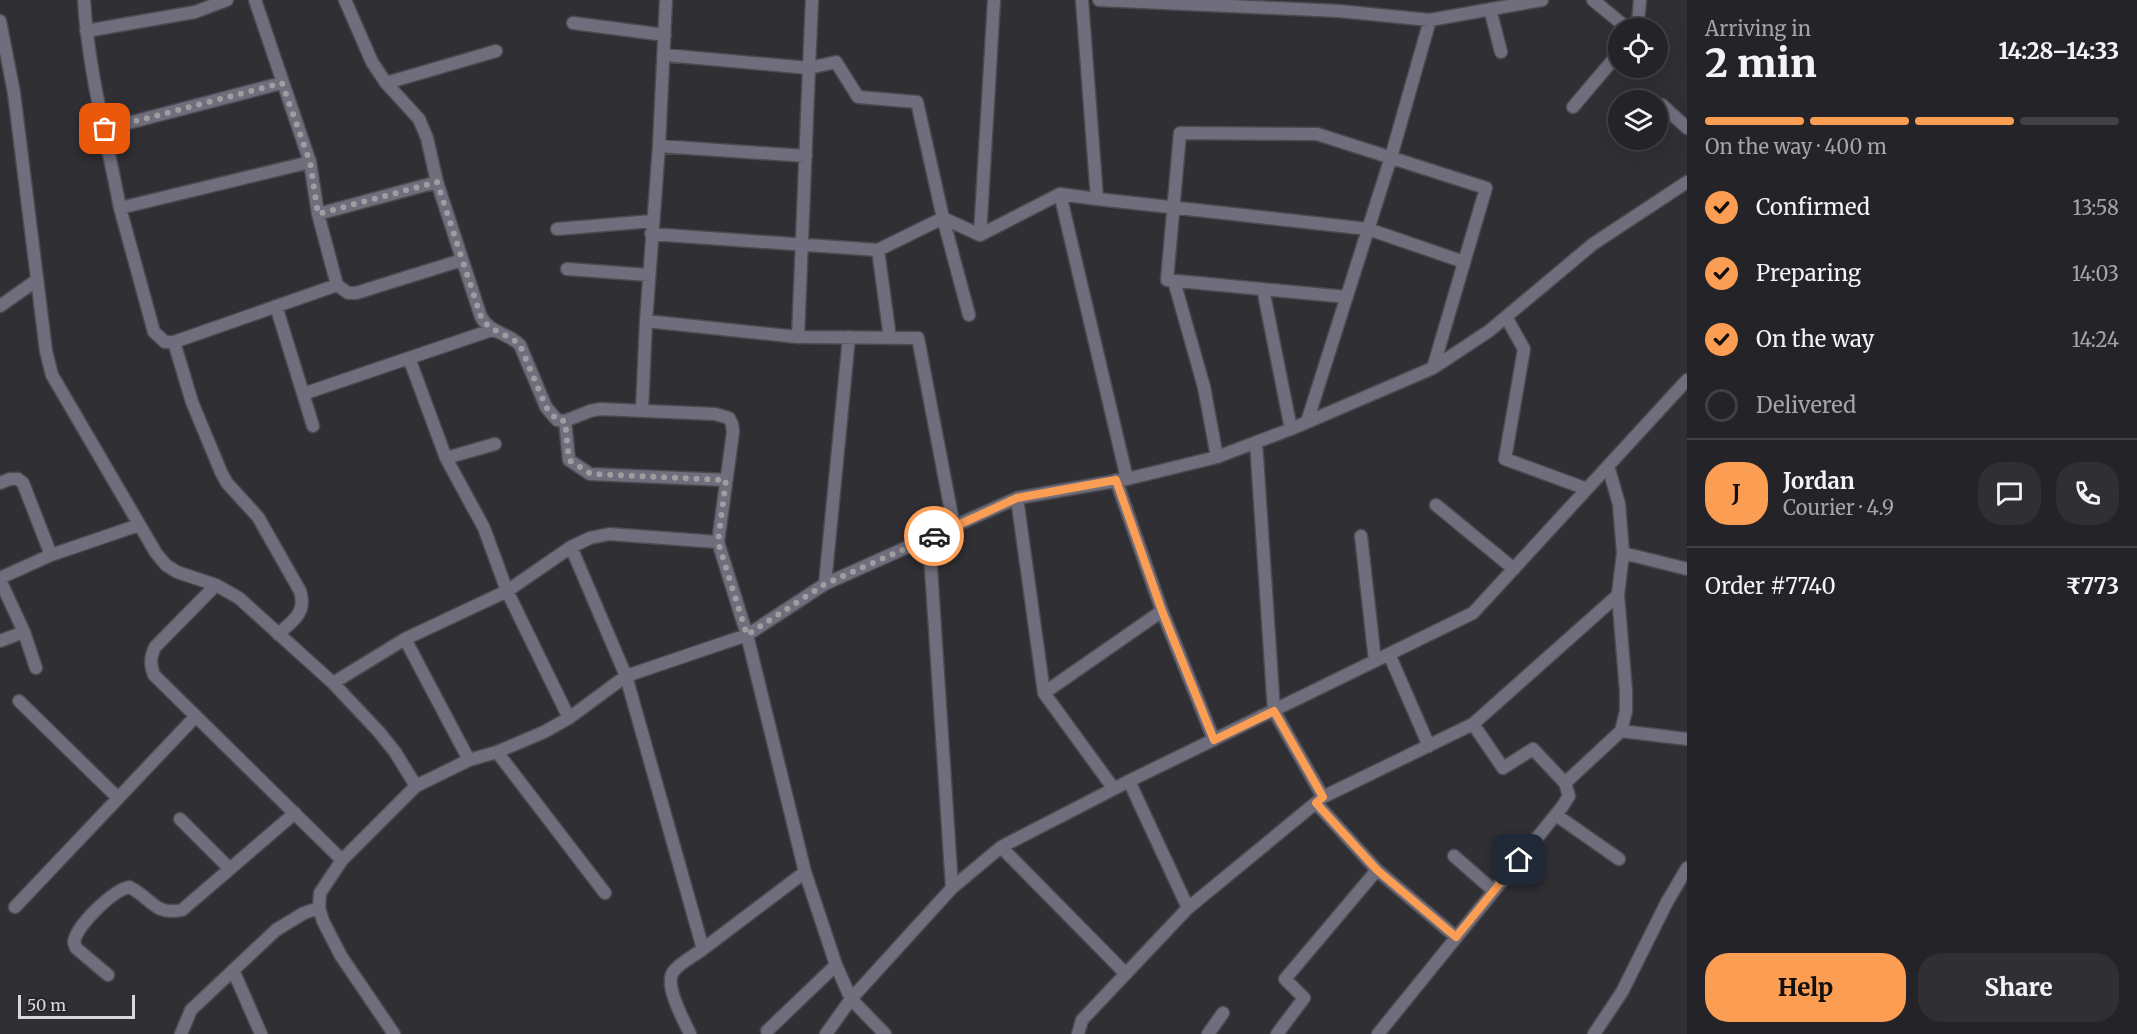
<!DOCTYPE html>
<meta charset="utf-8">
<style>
:root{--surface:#242327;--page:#302f33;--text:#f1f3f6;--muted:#a3a4a7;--line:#414044;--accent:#fc9d54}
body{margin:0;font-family:Merriweather,serif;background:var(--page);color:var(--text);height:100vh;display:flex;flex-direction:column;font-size:22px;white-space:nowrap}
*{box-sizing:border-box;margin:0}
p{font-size:20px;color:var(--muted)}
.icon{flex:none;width:33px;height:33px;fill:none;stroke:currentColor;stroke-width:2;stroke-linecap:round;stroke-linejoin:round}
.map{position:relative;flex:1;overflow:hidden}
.sheet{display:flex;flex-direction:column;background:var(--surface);width:450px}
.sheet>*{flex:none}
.controls{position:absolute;left:1608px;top:18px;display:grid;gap:12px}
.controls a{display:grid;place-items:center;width:60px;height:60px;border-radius:50%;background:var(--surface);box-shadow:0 6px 24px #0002,0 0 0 2px var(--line);font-size:30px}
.scale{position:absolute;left:18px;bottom:15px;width:117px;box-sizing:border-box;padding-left:6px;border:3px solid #d9d9dc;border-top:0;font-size:16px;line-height:21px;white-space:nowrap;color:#d9d9dc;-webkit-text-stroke:4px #26252a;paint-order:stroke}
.pin{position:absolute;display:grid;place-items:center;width:51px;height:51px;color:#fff;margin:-26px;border-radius:12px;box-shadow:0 3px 9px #0006}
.courier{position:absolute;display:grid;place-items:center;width:60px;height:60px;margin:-30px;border:4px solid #fc9d54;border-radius:50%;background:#fff;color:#222;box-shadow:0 2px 8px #0007}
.overview em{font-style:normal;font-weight:800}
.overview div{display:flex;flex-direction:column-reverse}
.overview{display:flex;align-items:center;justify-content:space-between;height:102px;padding:0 18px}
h1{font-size:39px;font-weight:800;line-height:45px}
.bar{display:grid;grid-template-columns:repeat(4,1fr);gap:9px 6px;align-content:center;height:72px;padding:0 18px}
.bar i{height:8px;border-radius:4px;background:var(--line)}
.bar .active{background:var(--accent)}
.bar p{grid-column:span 4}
.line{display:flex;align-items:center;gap:15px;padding:0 18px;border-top:2px solid var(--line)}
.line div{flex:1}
.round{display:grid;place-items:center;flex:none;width:63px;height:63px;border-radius:24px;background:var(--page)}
ol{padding:0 18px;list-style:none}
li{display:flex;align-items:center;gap:18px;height:66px}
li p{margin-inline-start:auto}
li .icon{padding:6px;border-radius:50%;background:var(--accent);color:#111;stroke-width:4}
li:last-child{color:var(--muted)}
li i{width:33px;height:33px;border:3px solid var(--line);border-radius:50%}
.primary-button{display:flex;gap:12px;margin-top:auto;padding:12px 18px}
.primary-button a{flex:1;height:69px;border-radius:24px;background:var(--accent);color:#111;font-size:24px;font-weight:800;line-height:69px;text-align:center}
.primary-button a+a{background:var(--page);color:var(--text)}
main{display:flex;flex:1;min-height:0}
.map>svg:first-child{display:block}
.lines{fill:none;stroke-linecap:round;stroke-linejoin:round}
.street-casing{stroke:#4b4a4f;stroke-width:15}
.street{stroke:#706d7d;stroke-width:12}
.done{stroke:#9e9ea1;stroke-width:6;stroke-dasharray:0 10.8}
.route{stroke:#fc9d54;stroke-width:8}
</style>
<main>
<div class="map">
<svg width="1687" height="1034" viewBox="0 0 1687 1034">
<rect width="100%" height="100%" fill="#302f34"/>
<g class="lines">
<defs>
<path id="street" d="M84,0C88,70 107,139 120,208L310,162
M255,0L310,162L318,214L337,285L348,293H356L462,260
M345,0L372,62L386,83L419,119L427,138L437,182L481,317C490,333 508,333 520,345L546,407L557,420L565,421L590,411L600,409L715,414L729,418L732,424L733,432L718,542L747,635L805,872L836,965L851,999L885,1034
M666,0L659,146L646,321L798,337L918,338L954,527
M812,0L809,68L836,62L858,97L917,102L943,218L878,250
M1082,0L1097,199L1060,194L1127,479
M1099,0L1339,11L1430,20L1542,0
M1593,0L1627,28
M1490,9L1501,52
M0,21L14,93L46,351L52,375L156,553L166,565L177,572L216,585L239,598L333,683L405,639L507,591L571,547L590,538L609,534L718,542
M573,23L665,35
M1636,28L1638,22L1640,0
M86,31L195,12L227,0
M665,55L809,68L798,337
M386,83L496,51
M1662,105L1687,128
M1573,107L1618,54
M105,129L282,83
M659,146L806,156
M1097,199L1368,229L1464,262
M120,208L154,332L165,342H174L337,285
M318,214L437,182
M557,229L653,221
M651,234L878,250L890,338
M980,235L994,0
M567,269L649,275
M1174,281L1204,387L1217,457
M1263,289L1291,429
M1347,297L1167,280L1180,133L1317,134L1486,188L1433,368
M0,306L37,280
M276,306L313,426
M969,315L943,218L980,235L1060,194
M1506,317L1524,349L1505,459L1587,489
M492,330L409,358L446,458L484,528L507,591L569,718
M174,342L192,402L221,472L227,483L258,517L300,591C307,613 293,621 278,634
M303,394L409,358
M642,410L646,321
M565,421L569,460L590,474L726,480
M1307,422L1391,157L1430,20
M1256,442L1274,711L1323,797L1473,724L1618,595L1623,553L1619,504L1608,466
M446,458L495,444
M1116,480L1162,611
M0,483L10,479H18L23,483L51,555
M1017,498L1044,693L1162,611L1214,740
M1436,505L1514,569
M1361,536L1375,661
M929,538L952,888
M571,547L626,676L703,949L805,872
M1623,553L1687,569
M0,578L51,555L139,525
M0,580L24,632L36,668
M825,584L849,337
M216,585L155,647C150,658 150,664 154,675L342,860
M405,639L469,760
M0,641L24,632
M1389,654L1429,746
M333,683L379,732L395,752L416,786
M1044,693L1114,789
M19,701L118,798
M1473,724L1503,768L1533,749L1565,783L1621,731L1626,711V691L1618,595
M1621,731L1687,739
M497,752L605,893
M1129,781L1188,908L1323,797
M1556,815L1619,859
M180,819L230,869
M1001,847L1126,974
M1454,856L1494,891
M1377,870L1456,937
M15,907L196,716
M233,970L261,1034
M108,975L76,948L74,942C77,925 112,891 129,887C151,897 154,916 182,910L295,813
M767,1031L836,965
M181,1034L191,1010L276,930L304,913L319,908
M394,1034L341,956L323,921L319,908L320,893L342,860L416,786L469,760L497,752L544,732L569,718L626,676L747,635L825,584L1017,498L1127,479L1217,457L1291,429L1433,368L1489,331L1593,244L1687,182
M690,1034C684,1020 664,986 673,972C679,963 694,956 703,949
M826,1034L851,999L952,888L1001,847L1129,781L1473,613L1687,380
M1078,1034L1082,1020L1188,908
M1208,1034L1223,1013
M1277,1034L1304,998L1285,979L1377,870L1316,803
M1378,1034L1562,807L1569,796L1565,783
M1594,1034L1622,992L1667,902L1687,868"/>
</defs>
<!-- street casing -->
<use href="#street" class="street-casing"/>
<!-- street -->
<use href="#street" class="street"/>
</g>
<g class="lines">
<!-- done -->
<path class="done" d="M105,129L282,83L310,162L318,214L437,182L481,317C490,333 508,333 520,345L546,407L557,420L565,421L569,460L591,474L726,480L718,542L747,635L825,584L934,536"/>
<!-- route -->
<path class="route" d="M934,536L1017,498L1116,480L1162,611L1214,740L1274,711L1323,797L1316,803L1377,870L1456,937L1519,860"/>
</g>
</svg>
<div class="controls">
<a><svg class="icon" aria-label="locate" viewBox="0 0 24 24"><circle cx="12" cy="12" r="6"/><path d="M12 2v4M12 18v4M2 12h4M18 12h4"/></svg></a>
<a><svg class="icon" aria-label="layers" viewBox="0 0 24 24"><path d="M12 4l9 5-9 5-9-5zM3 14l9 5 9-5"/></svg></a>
</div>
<div class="scale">50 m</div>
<div class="pin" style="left:105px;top:129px;background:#ea580c"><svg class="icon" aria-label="bag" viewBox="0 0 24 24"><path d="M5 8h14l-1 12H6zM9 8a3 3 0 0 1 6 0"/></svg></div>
<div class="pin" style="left:1519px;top:860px;background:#1f2937"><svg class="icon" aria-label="home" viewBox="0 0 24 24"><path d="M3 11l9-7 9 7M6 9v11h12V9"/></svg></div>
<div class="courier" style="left:934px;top:536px"><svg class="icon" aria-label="car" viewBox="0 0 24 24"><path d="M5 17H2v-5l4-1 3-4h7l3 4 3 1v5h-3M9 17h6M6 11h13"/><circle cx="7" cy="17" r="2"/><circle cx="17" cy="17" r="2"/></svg></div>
</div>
<section class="sheet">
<div class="overview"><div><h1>2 min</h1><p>Arriving in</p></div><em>14:28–14:33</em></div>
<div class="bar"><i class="active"></i><i class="active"></i><i class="active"></i><i></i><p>On the way · 400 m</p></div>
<ol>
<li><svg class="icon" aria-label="check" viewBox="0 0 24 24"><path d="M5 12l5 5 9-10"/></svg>Confirmed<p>13:58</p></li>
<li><svg class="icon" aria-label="check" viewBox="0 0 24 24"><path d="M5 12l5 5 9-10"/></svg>Preparing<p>14:03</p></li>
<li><svg class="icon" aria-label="check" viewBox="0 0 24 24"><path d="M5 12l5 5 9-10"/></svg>On the way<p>14:24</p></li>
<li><i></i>Delivered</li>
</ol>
<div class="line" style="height:108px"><b class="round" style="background:var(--accent);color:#111">J</b><div><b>Jordan</b><p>Courier · 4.9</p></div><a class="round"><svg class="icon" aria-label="chat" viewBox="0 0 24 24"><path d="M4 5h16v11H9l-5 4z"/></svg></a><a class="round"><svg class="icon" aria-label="phone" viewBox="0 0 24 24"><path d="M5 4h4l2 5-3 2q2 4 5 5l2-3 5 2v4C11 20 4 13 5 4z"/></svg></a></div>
<div class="line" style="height:78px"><div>Order #7740</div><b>₹773</b></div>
<div class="primary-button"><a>Help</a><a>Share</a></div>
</section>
</main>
